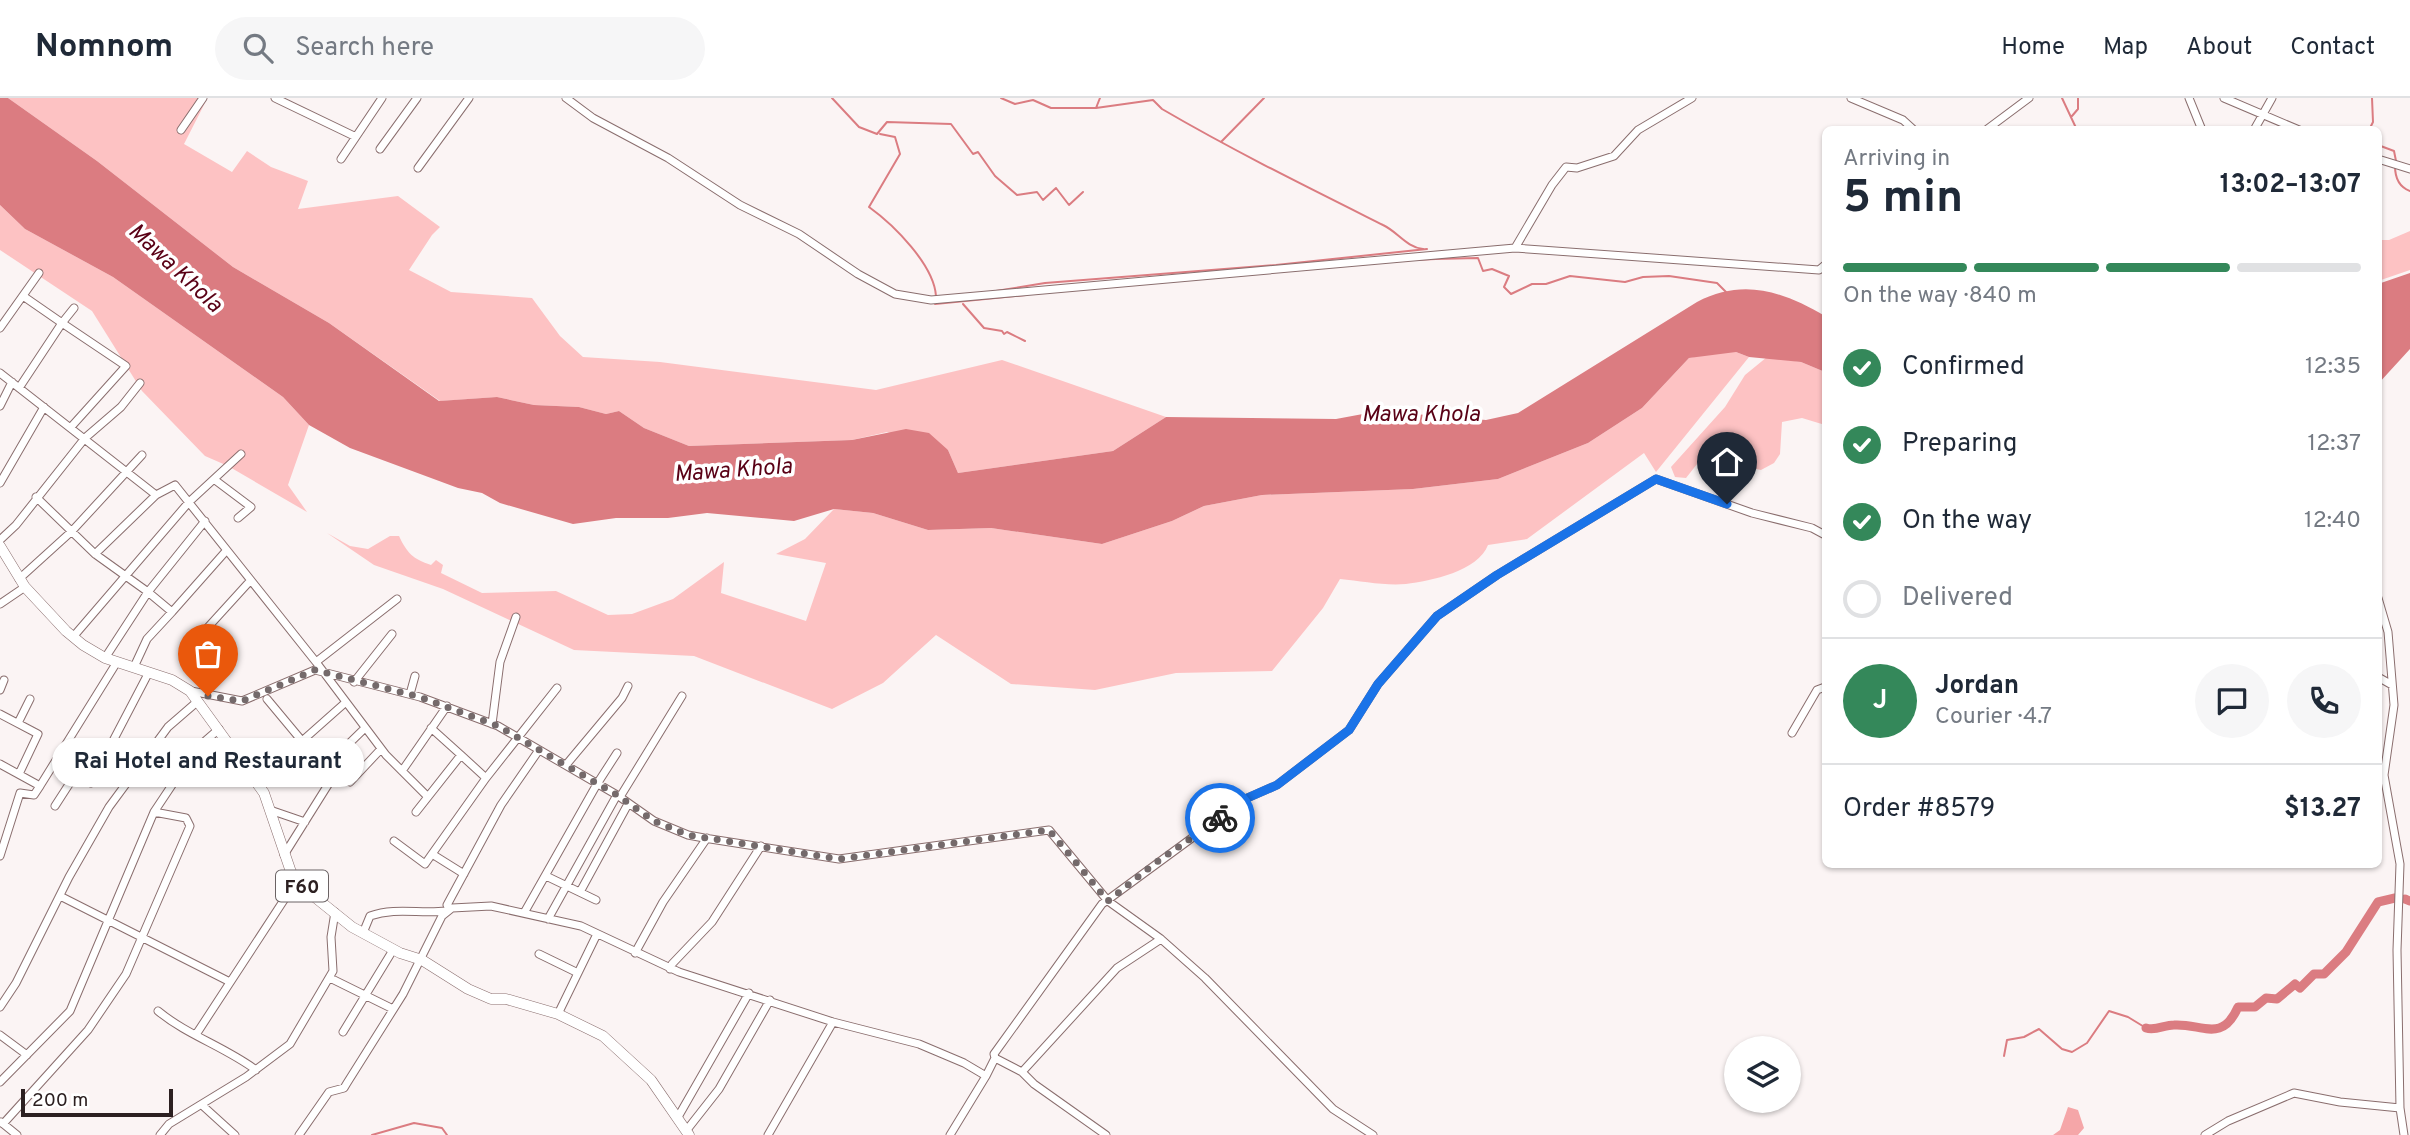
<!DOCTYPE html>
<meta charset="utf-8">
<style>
:root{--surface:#fff;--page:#f6f6f7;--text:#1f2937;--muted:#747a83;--line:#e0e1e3;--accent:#34885a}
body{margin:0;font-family:Overpass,sans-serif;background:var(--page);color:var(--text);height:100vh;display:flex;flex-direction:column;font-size:26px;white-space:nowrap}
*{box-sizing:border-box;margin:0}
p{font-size:23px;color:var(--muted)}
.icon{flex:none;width:38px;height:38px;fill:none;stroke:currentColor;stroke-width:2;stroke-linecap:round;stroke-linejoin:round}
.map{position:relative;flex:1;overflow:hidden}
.panel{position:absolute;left:1822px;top:28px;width:560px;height:742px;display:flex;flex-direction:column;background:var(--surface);border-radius:10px;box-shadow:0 2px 5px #0004}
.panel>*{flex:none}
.buttons{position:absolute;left:1724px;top:938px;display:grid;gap:14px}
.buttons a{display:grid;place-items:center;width:77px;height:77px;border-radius:50%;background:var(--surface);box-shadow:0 2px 5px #0004;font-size:35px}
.scale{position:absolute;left:21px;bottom:18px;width:152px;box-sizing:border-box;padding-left:7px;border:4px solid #2c2021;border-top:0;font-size:19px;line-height:24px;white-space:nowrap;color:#2c2021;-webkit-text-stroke:5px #fff;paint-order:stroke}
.pin{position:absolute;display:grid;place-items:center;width:60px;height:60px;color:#fff;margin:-72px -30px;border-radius:50% 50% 50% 0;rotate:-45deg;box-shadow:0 0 7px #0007}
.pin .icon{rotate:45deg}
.courier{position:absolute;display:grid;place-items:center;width:70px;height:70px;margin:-35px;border:5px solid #1a73e8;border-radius:50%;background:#fff;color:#222;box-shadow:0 2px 9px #0007}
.bubble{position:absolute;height:49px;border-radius:24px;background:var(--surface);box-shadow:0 2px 5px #0004;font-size:23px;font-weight:700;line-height:49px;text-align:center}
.head em{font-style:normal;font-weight:700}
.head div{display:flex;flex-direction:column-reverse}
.head{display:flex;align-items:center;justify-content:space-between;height:119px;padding:0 21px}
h1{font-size:46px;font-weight:700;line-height:52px}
.bar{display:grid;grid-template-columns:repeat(4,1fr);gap:10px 7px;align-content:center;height:84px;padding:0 21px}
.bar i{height:9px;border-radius:5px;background:var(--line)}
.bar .selected{background:var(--accent)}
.bar p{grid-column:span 4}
.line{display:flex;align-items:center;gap:18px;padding:0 21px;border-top:2px solid var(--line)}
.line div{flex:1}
.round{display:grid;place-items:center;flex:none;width:74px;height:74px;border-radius:37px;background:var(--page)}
ol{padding:0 21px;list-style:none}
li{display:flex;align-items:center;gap:21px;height:77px}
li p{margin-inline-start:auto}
li .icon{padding:7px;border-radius:50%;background:var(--accent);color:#fff;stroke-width:4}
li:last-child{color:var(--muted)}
li i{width:38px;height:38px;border:4px solid var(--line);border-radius:50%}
header{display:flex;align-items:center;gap:42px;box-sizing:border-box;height:98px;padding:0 35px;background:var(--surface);border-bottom:2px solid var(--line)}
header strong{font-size:33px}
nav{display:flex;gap:38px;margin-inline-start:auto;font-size:24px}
.search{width:490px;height:63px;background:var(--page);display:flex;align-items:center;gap:18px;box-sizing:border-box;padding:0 24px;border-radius:38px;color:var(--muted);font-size:26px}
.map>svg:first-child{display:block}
.green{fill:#fdc2c3}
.forest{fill:#f5a6a8}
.water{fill:#db7c81}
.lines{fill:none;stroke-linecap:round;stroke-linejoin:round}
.stream{stroke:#db7c81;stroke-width:2}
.river{stroke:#db7c81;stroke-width:9}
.minor-casing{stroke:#8a6e6e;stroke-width:9}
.major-casing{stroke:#8a6e6e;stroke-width:11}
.minor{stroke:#fff;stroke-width:7}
.major{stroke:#fff;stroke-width:10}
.done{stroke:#746a6b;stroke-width:7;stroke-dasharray:0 12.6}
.route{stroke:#1a73e8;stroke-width:9}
.labels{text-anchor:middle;stroke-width:7;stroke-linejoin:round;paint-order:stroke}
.shield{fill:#fff;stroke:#6b6364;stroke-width:2}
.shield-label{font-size:19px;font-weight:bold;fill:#2c2021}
.water-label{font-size:23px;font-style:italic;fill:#590015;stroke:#fff}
</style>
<header>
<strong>Nomnom</strong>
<div class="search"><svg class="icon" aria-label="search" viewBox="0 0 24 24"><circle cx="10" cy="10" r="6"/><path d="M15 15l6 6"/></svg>Search here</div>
<nav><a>Home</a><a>Map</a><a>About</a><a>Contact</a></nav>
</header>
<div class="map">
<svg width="2410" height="1037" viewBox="0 0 2410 1037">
<rect width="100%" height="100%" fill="#fbf4f4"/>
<!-- green -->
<path class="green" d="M8,0H204L207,1L184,46L232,74L247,53L271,69L308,83L298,111L398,98L440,129L432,137L409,172L451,194L532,200L560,238L583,259L660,264L876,292L1002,262L1166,319L1113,353L958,375L948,352L887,334L852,342L689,348L644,330L619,313L606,316L579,309L534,307L497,299L440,303L329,225L233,169L97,63Z
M0,107L25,131L113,179L283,299L309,327L288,387L307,414L228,368L205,358L142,293L92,213L0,152Z
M2410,133V172L2378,183V142H2389Z
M1719,254H1736L1749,259L1656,374L1644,355L1527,441L1488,447C1478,473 1431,483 1406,486C1385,488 1361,483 1340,481L1323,510L1272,573L1176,575L1095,592L1011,586L936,537L883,585L832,611L694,558L574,552L443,491L374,467L327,435L350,448L368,451L390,438H399C407,455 413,461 431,467L436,462L443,467L441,475L482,495L556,493L608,517L632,516L673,501L724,464L721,495L806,523L826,465L776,456L805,441L834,411L873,415L928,432L991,430L1102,446L1172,423L1204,408L1262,397L1413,391L1498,381L1588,345L1642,310L1689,260Z
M1767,259L1801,264L1825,274V327L1802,320L1782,324L1780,356L1774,365L1761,372L1741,368L1728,358L1705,356L1686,380L1675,379L1671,369L1725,309L1745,277Z"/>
<!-- forest -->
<path class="forest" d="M2068,1009L2078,1012L2084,1030L2078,1037H2053L2060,1032Z"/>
<!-- water -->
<path class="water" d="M0,0H8L97,63L233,169L329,225L439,303L497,299L534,307L579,309L606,316L619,313L644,330L689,348L852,342L906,331L929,335L948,352L958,375L1113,353L1166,319L1336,321L1379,313L1486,322L1518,315L1697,204C1743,180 1782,193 1825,218V274L1801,264L1749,259L1736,254L1689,260L1642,310L1588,345L1498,381L1413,391L1262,397L1204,408L1172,423L1102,446L991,430L928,432L873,415L834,411L794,423L707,415L668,420H616L573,426L500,405L482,395L458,390L350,350L309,327L283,299L113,179L25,131L0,107Z
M2410,175V251L2378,286V186Z"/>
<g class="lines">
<!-- stream -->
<path class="stream" d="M832,0L859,29L877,36L887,24L951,26L973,56L978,54L995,78L1017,97L1037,94L1043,102L1056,90L1069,107L1083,94
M1001,0L1015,6L1033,2L1051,10H1096L1100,0
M2062,0L2077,32
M1096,10L1153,2L1162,11C1234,53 1309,90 1383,127C1398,134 1406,149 1423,151
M2072,18L2078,11V0
M2369,32L2373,24L2372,0
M880,36L895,39L900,56L869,109C894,127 934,167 936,198
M1221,44L1264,0
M2378,47L2394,53L2396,63
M2395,68C2395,80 2399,89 2410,93
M1435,161L1478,160L1483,173L1492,171L1509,178L1504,189L1511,196L1532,186H1546L1570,178L1625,184L1643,179L1669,178L1717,185L1727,195
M1412,162L1436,161
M996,193L1045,185L1276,167L1427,151
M935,206L1026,197
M963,206L984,230L1002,233L1004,236L1007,234L1025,243
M2004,958L2007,942L2024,939L2039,931L2062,951L2072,954L2087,945L2109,913L2128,919L2146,930
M372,1037L414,1025L442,1030L447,1037"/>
<!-- river -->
<path class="river" d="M2405,801L2410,803
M2146,930C2156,933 2164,927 2174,927C2201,925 2222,946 2238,909H2255L2266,900L2277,901L2295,886L2300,890L2314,876H2324L2346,854L2378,804L2395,800"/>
<defs>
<path id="minor" d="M275,0L354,38
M566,0L593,20L668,60L740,107L799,136L858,176L895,196L931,202L1515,150L1819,172L1825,167
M1851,0L1903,22L1914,32
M2189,0L2202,32
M2224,0L2299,32
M181,32L203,0
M1986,32L2029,0
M2254,32L2272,0
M380,51L417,0
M341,61L382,0
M2378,61L2410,71
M418,70L469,0
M1515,150L1552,87L1566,69L1577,70L1614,58L1638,32L1692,0
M0,230L39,175
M0,275L156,397
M19,290L62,225L23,198
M0,308L12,284
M71,329L126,268L62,225L74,210
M215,382L251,409L238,420
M0,385L44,309
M36,399L95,456L148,494L105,560
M205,423L148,494L172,514L226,453
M0,442L16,427L85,340L121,309L140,285
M95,456L156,397L175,387L316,564
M19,481L72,433L142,357
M2378,500L2388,534L2394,607L2384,677L2400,766L2397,852L2400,1010L2404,1037
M397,501L316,564L386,657L427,698
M0,506L25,489
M73,539L189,404L241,356
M189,550L250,483
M134,569L147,541L172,514
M2378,579L2392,587
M354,584L392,536
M0,592L4,582
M191,593L242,603L315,572L420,599L498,628L617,697L654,723L688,737L704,740L839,761L1049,732L1108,803L1161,841L1205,880L1333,1011L1373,1037
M410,596L415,578
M267,601L302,643L346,604
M0,616L38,636L19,676
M18,625L30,601
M492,626L500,564L516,519
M365,630L327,667L350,684L381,651
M431,630L461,657
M1792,635L1817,592L1825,589
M282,663L302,643
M0,666L40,688L117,564
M566,667L622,600L628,588
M402,673L447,608
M486,680L557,590
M91,685L149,574
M620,699L682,598
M55,708L86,660L101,666
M270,712L305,724
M416,714L461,657L486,680L432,756L464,776
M394,743L425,766L432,756
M284,757L336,674
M0,758L20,695L34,697L40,688
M546,778L596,802
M580,794L628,706
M60,798L230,884
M449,811L447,807L501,707L539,652
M524,815L597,686L617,655
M548,821L617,697
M363,835L370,818C396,809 419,816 446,813
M635,855L663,804L707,740
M539,856L578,875
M670,871L672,866L712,824L761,748
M330,880L393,911
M0,909L16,885L69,779L109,709L168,629L198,603
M158,913C187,937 225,949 256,972
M558,916L597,836
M343,934L393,852
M197,935L297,782
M0,937L27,957
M995,960L994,956L1102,806L1245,701L1277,687L1349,632L1378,586L1437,518L1497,477L1656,381L1752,415L1812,430L1825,437
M1022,974L1034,986L1106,1037
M0,984L70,913L154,714L196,651L219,631
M203,1008L235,1037
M678,1019L749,895
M1,1024L17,1037
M3,1026L88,932L126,876L190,728L186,720L154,714
M686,1033L719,991L770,902
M160,1037L169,1026L246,979L290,946L333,873L331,839L335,814
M299,1037L329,994L344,990L347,985L403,896L442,818L452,810L491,808L581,828L679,874L833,924L919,946L964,965L986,978L995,960L1022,974L1117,870L1161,841
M768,1037L833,924
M950,1037L986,978
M2205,1037L2228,1023L2294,995L2340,1004L2400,1010"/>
<path id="major" d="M0,448L25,489L66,533L83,547L105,560L172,582L190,593L264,695L291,774L306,792L352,829L400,855L422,862L468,891L491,901H506L558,916L603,938L651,982L689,1037"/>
</defs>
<!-- minor casing -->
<use href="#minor" class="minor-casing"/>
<!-- major casing -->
<use href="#major" class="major-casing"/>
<!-- minor -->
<use href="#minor" class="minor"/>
<!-- major -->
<use href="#major" class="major"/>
</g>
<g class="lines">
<!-- done -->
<path class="done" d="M208,598L242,603L315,572L420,599L498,628L617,697L654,723L688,737L783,752L839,761L1049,732L1108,803L1154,766L1220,720"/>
<!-- route -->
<path class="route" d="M1220,720L1245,701L1277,687L1349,632L1378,586L1437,518L1497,477L1656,381L1727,406"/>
</g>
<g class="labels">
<!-- shield labels -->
<rect class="shield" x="276" y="772.5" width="52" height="31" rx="5"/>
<g class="shield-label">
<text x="302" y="795">F60</text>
</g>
<!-- water labels -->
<g class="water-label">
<text transform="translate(176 169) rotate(43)" y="8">Mawa Khola</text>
<text x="1421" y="323">Mawa Khola</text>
<text transform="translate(733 371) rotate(-4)" y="8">Mawa Khola</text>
</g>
</g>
</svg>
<div class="buttons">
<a><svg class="icon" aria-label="layers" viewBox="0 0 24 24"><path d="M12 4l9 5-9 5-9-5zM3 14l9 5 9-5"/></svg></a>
</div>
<div class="scale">200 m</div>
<div class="pin" style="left:208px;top:598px;background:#ea580c"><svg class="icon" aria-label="bag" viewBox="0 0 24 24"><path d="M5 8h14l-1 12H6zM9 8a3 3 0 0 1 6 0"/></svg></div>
<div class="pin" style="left:1727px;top:406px;background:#1f2937"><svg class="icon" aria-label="home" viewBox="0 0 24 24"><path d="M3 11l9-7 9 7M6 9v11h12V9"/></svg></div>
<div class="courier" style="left:1220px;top:720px"><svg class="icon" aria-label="bike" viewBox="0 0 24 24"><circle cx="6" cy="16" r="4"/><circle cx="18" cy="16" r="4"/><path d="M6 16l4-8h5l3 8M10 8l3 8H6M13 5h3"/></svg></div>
<div class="bubble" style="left:52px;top:640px;width:312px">Rai Hotel and Restaurant</div>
<section class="panel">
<div class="head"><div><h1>5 min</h1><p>Arriving in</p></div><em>13:02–13:07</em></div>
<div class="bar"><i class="selected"></i><i class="selected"></i><i class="selected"></i><i></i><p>On the way · 840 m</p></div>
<ol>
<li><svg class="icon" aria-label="check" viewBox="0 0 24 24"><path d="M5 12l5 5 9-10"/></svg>Confirmed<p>12:35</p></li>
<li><svg class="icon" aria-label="check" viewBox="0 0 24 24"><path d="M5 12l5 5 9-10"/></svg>Preparing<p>12:37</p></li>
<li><svg class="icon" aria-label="check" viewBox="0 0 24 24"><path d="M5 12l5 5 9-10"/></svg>On the way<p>12:40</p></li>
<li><i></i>Delivered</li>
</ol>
<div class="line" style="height:126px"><b class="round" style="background:var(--accent);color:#fff">J</b><div><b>Jordan</b><p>Courier · 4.7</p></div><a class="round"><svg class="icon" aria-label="chat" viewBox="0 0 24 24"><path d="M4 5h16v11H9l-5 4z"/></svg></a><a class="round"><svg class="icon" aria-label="phone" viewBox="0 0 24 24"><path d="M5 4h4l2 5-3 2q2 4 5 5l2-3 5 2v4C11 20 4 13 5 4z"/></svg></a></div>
<div class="line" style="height:91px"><div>Order #8579</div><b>$13.27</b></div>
</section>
</div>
